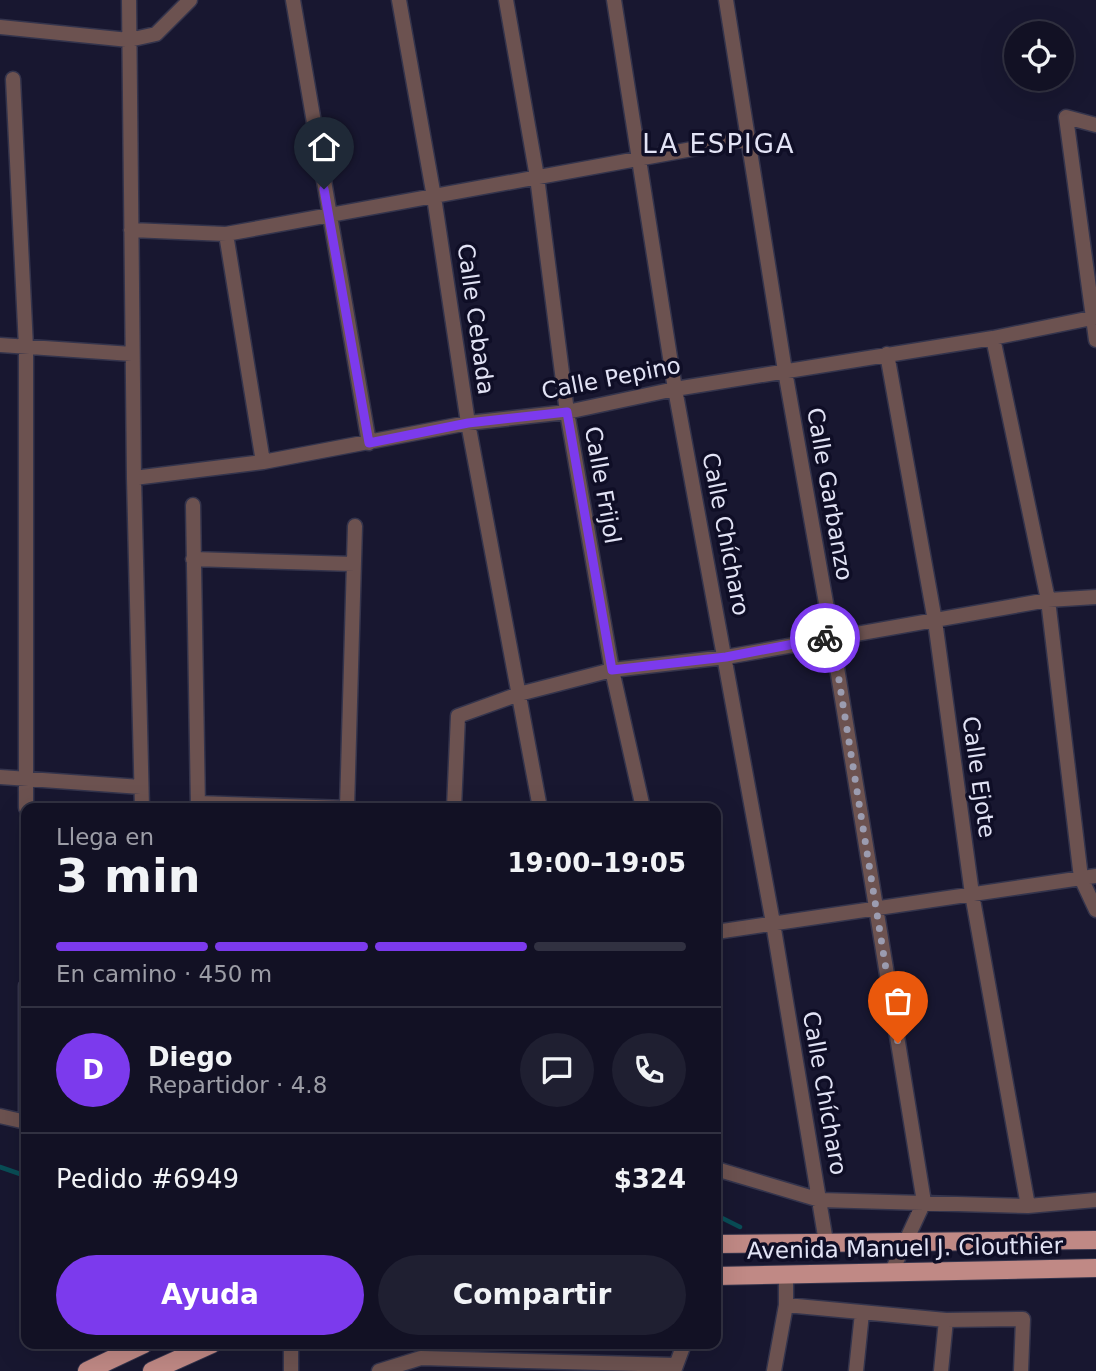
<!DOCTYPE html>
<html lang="es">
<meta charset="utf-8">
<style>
:root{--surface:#121124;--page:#1f1f31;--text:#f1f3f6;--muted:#9c9da6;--line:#313141;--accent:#7c3aed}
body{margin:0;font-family:"DejaVu Sans",sans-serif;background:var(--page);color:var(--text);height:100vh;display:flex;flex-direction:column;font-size:26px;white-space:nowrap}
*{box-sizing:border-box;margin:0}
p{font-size:23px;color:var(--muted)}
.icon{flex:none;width:38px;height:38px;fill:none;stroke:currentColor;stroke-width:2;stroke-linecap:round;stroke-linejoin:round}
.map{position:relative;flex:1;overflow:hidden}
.details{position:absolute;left:21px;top:803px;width:700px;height:546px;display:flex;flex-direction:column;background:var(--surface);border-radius:14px;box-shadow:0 7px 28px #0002,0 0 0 2px var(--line)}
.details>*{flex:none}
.tools{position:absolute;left:1004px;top:21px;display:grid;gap:14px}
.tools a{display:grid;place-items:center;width:70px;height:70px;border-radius:50%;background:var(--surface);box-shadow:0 7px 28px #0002,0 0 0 2px var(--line);font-size:35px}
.pin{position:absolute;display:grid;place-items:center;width:60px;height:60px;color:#fff;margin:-72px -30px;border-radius:50% 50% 50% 0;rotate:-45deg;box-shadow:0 0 7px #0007}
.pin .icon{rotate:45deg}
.courier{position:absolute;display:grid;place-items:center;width:70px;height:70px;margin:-35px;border:5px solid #7c3aed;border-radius:50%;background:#fff;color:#222;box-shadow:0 2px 9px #0007}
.overview em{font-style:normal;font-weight:700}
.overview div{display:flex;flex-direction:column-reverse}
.overview{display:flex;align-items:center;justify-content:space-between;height:119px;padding:0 35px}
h1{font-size:46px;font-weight:700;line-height:52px}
.bar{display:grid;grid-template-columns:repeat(4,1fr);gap:10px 7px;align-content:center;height:84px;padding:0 35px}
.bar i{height:9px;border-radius:5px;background:var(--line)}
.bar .current{background:var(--accent)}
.bar p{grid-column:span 4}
.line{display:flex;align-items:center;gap:18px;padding:0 35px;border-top:2px solid var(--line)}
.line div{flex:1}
.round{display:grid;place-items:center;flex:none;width:74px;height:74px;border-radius:37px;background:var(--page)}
.cta{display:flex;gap:14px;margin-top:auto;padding:14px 35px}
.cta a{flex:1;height:80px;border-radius:42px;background:var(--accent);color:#fff;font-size:28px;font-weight:700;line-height:80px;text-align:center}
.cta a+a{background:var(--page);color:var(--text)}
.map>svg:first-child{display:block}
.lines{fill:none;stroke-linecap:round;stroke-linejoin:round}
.stream{stroke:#094d56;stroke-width:4.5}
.street-casing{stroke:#34344c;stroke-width:17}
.primary-casing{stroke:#34344c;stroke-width:20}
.street{stroke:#6c5250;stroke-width:14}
.primary{stroke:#c08985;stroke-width:18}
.done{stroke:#9b9cb0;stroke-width:7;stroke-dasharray:0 12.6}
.route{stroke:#7c3aed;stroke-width:9}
.labels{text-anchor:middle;stroke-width:7;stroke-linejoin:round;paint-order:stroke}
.street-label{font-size:23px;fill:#e2e3f5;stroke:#0f0e26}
.quarter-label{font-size:26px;letter-spacing:2px;fill:#e2e3f5;stroke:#0f0e26}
</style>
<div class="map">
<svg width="1096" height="1371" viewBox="0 0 1096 1371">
<rect width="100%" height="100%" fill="#181730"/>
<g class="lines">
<!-- stream -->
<path class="stream" d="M0,1167L26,1176
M716,1215L740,1227"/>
<defs>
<path id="street" d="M129,0L134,478L142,808
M293,0L369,443
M399,0L434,197L468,423L540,808
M506,0L537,177L567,412L612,670L643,808
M614,0L675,389L773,923L826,1242
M726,0L785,371L832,637L924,1202L892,1271
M0,27L129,40L156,34L190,0
M13,79L26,347V808
M1096,125L1066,117L1096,340
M131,230L226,234L747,139
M226,234L263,462
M993,338L1048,600L1081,878L1096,910
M0,345L132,354
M887,354L935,621L972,894L1028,1206
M134,478L263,462L468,423L567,412L675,389L993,338L1096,317
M193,505L198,808
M193,559L354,564
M0,777L141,787
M198,803L347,808
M347,808L355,526
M454,808L458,716L519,694L612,670L726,657L1048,600L1096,597
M716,932L1096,876
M0,1116L26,1122
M26,1122V986
M716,1169L820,1200L1028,1206L1096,1200
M786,1305L946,1320L1023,1319L1021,1371
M291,1344V1371
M379,1371L421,1358L675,1365
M674,1371L684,1344
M774,1371L786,1305V1276
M856,1371L862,1313
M941,1371L946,1320"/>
<path id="primary" d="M716,1244L1096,1240
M716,1276L1096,1268
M87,1371L144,1344
M152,1371L212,1344"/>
</defs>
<!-- street casing -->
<use href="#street" class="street-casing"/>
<!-- primary casing -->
<use href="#primary" class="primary-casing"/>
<!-- street -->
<use href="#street" class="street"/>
<!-- primary -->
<use href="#primary" class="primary"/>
</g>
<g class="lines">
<!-- done -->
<path class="done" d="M825,638L832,637L898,1043"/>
<!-- route -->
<path class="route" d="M324,189L369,443L468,423L567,412L612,670L726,657L825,638"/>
</g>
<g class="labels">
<!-- street labels -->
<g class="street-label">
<text transform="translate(476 319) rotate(82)" y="8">Calle Cebada</text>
<text transform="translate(611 378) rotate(-11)" y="8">Calle Pepino</text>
<text transform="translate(603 485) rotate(80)" y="8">Calle Frijol</text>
<text transform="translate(830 494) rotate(80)" y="8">Calle Garbanzo</text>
<text transform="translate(726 534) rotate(79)" y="8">Calle Chícharo</text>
<text transform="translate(979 777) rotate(82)" y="8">Calle Ejote</text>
<text transform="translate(825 1093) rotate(80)" y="8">Calle Chícharo</text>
<text transform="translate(905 1248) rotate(-1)" y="8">Avenida Manuel J. Clouthier</text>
</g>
<!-- quarter labels -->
<g class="quarter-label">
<text x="719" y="153">LA ESPIGA</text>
</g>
</g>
</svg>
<div class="tools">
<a><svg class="icon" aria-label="locate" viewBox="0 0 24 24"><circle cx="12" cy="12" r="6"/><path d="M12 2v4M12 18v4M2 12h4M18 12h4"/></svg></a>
</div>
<div class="pin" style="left:898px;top:1043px;background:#ea580c"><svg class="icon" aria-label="bag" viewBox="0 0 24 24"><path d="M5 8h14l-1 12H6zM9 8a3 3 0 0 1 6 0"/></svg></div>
<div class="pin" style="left:324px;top:189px;background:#1f2937"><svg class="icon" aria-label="home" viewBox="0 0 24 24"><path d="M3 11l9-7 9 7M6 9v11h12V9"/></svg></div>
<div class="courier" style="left:825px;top:638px"><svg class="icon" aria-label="bike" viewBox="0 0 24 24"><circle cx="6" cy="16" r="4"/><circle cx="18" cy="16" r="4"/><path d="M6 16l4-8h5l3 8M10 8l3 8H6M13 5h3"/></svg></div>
<section class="details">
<div class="overview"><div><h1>3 min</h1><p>Llega en</p></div><em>19:00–19:05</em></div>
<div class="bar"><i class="current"></i><i class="current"></i><i class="current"></i><i></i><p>En camino · 450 m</p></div>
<div class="line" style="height:126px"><b class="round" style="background:var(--accent);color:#fff">D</b><div><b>Diego</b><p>Repartidor · 4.8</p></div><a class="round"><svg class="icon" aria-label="chat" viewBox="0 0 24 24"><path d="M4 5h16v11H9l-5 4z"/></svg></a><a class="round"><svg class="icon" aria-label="phone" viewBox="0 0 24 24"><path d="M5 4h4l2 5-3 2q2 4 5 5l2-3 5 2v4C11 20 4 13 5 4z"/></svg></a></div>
<div class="line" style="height:91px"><div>Pedido #6949</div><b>$324</b></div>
<div class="cta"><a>Ayuda</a><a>Compartir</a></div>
</section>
</div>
